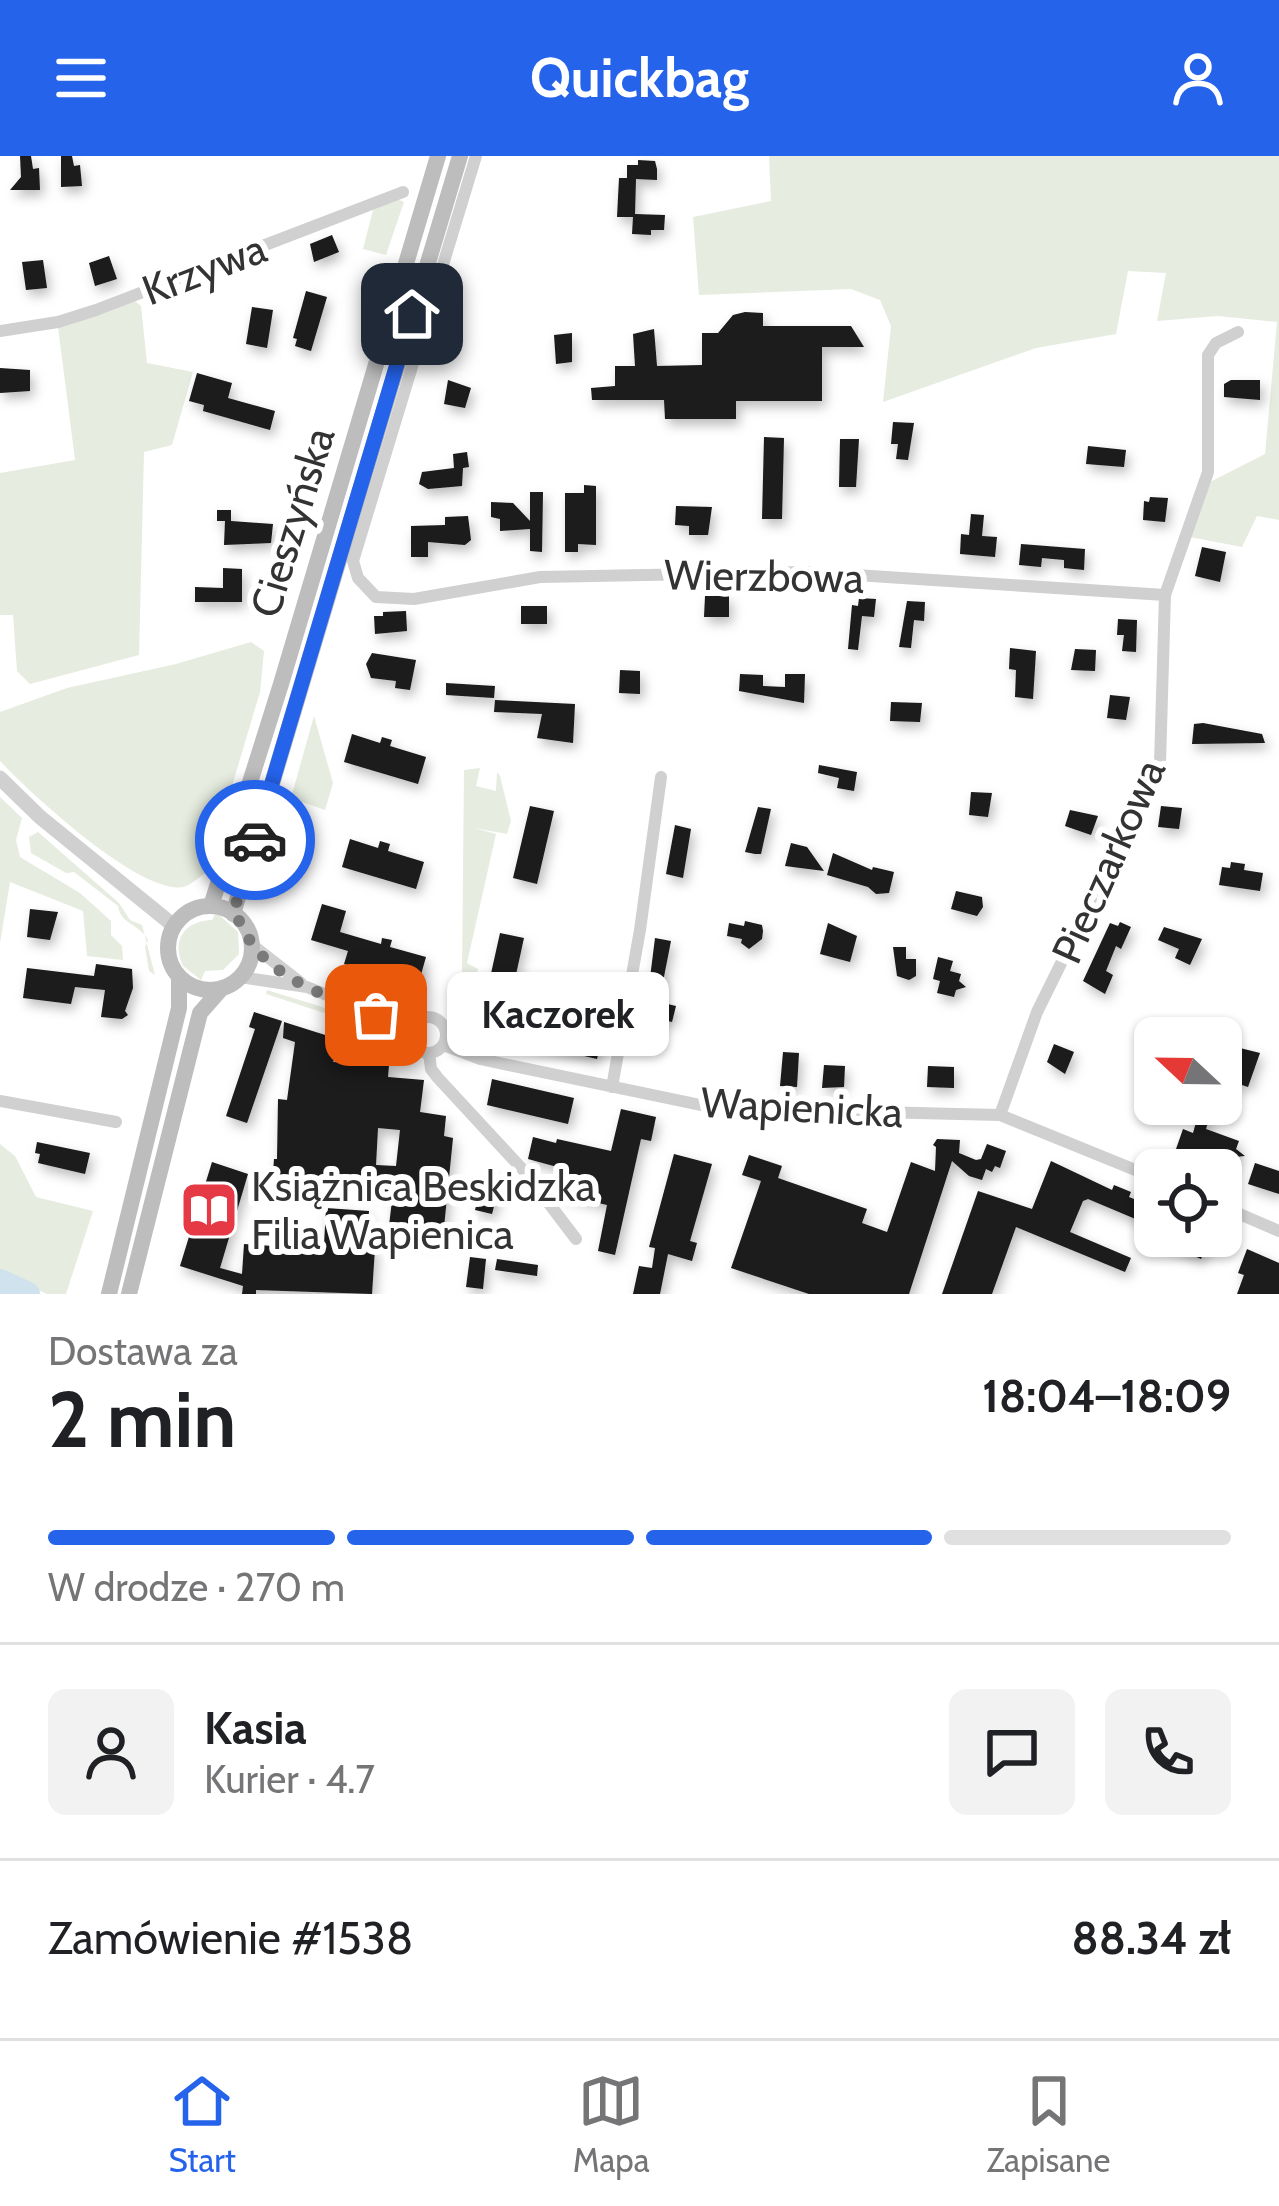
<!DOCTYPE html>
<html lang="pl">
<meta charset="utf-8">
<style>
:root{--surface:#fff;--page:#f2f2f2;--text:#202124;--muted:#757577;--line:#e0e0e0;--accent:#2563eb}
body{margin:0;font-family:Cabin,sans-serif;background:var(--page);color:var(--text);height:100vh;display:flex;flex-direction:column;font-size:45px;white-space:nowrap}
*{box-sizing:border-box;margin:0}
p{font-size:39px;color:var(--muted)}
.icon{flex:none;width:66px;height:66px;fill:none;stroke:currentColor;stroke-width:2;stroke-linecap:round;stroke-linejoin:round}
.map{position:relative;height:1138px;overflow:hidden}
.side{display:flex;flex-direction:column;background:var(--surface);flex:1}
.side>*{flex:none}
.needle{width:78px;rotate:292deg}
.controls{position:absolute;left:1134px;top:861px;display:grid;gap:24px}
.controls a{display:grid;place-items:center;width:108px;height:108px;border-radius:18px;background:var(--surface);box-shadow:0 3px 9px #0004;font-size:60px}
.pin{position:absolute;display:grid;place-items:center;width:102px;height:102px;color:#fff;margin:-51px;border-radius:24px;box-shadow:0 6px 18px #0006}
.courier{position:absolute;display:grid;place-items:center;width:120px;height:120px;margin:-60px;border:9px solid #2563eb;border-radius:50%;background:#fff;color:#222;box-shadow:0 3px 15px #0007}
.bubble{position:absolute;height:84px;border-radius:18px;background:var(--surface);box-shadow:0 3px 9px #0004;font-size:39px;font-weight:800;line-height:84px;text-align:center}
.head em{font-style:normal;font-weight:800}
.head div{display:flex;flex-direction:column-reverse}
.head{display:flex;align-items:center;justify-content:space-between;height:204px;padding:0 48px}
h1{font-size:78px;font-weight:800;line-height:90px}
.bar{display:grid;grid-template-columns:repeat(4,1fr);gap:18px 12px;align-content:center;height:144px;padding:0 48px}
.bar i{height:15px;border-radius:9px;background:var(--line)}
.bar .active{background:var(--accent)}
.bar p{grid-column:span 4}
.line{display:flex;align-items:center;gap:30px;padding:0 48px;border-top:3px solid var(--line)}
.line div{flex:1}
.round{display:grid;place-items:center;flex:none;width:126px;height:126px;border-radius:18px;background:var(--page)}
header{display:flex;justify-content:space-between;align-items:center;height:156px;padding:0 48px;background:var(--accent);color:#fff;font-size:54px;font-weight:800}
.dock{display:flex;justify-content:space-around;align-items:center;height:168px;border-top:3px solid var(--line);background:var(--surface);font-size:33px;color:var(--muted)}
.dock a{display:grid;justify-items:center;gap:6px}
.dock .active{color:var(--accent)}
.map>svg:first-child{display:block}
.green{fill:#e6ecdf}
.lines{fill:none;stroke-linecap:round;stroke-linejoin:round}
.river{stroke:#cfe2ee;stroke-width:24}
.building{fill:#1a1a1a;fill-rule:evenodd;filter:url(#shadow)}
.minor{stroke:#d0d0d0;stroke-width:12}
.tertiary{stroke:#d0d0d0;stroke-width:15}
.secondary{stroke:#bdbdbd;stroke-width:16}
.done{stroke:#7a7a7a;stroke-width:12;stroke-dasharray:0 21.6}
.route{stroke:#2563eb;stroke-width:15}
.labels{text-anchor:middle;stroke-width:12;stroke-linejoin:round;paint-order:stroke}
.street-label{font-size:42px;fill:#333;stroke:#fff}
.poi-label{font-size:42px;fill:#333;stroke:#fff;text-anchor:start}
</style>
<header><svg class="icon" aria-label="menu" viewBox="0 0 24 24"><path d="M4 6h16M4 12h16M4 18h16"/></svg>Quickbag<svg class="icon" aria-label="person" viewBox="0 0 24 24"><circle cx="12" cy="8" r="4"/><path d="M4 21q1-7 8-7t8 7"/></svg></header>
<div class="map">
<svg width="1279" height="1138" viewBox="0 0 1279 1138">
<defs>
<filter id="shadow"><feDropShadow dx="3.5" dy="6" stdDeviation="6" flood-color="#0004"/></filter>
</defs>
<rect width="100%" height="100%" fill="#fff"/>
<!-- green -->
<path class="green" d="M769,0H1279V364L1257,360L1242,391L1190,381L1210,326L1265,298L1277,166L1218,160L1157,165L1166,117L1128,115L1116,178L1036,192L883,246L891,170L880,144L851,133L699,139L693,61L771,45Z
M397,43L404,46L386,99L363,93L373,54Z
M135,145L141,150L147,207L193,216L172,289L144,296L139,499L30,528L17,515L13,459H0V317L75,304L58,171Z
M251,486L264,495L260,536L206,717C198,721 192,729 183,731C140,739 29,636 0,605V556L67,532L176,508Z
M314,560L333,627L325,654L291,642Z
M480,612L476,630L496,635L497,616L500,620L511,665L507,678L474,672L496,678L467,807L478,813L471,848L459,846L458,852L461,856L451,862L455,840H459L462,820L464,614Z
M0,641L22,662L16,684L20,701L80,737L111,765V779L122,790L123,804L87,800L83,755L10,726L0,787Z
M38,676L119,747L130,764L142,769L155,819L149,815L145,791L148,784C140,768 120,768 118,750L74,716L66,717L31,697L29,681Z
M216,756L238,776L239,798L223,814L205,815L201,824L183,810C171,785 184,765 212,764Z
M267,834C294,843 387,867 399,888L383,898L346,864L266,838Z
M0,988L15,1000L36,1041L93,1055L66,1138H47L0,1117Z"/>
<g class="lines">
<!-- river -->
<path class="river" d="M0,1125L28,1138"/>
</g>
<!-- building -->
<path class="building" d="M20,0H31L33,13L39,12L40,34H10L21,21Z
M61,0H72L74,10L80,9L82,30L61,31Z
M638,4L655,5L657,13V24L636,23L635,58L665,59L664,74H651V79L632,78L633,61H617L619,22H627V9H638Z
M332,79L339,96L314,106L310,88Z
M109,100L117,123L95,130L89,107Z
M43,104L47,132L26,134L22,106Z
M306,135L327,141L311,195L295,190L297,183L293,182Z
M252,151L273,154L267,192L246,188Z
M745,156L763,157V170H851L864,191H822V245H736V263H665L664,244H592L591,232L615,230V210H635L633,178L654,173L657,210L702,209V177H718L733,159Z
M572,177V206L556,208L554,179Z
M0,212L30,214V235L0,237Z
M197,217L232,227L228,242L275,255L270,274L203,255L204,249L189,245Z
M448,224L471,232L465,252L444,248Z
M1231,224H1260V244L1224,241V228Z
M893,266L914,267L908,304L896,303L898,288H891Z
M764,281L784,282L782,363H762Z
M840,283H859L856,331H839Z
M1088,290L1126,294L1124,311L1086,308Z
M467,296L469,311L463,312L462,330L428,333L419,328L422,316L454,312L453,298Z
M584,329L596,330V389L578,388V396H565V337H584Z
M530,336H543L542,396L530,395V373L500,375V363L491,361V346L513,347L530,365Z
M1150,341L1168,342L1165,366L1143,364L1144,345L1149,346Z
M676,350L712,351L708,379H689V370L675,369Z
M217,354H231V365L273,368L271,387L224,389L225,365H217Z
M971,358L984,359L982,380L997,381L995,401L960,398L961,378L969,379Z
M468,360L471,384L465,389L428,386V401H411V370L445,369V361Z
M1021,388L1085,393L1084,414L1064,412V404L1042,402L1041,411L1019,409Z
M1202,391L1226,396L1220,426L1195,420Z
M223,412L242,413V446H195V431L223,432Z
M705,440H729V461H704Z
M859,442L876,443L874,461L862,460L858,494L848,493L852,449L858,450Z
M907,445L925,446L924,465L914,464L911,492L899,491Z
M521,450H547V468H521Z
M406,455L407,475L375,478L374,460H383V456Z
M1118,463L1137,464L1136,496L1122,495L1124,479H1117Z
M1010,492L1036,495L1033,543L1015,541L1016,514L1009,513Z
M1075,493L1096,494L1095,515L1071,514Z
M372,497L416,504L410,534L395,532L396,525L371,522L366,508Z
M620,514L640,515V538L619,537Z
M740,518L763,519V530L785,531V518H805L804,547L739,535Z
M446,527L495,530L494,542L446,539Z
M1110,539L1130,541L1126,564L1107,562Z
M495,544L575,548L573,587L537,582L542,558L494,556Z
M891,546L922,547L920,566L890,565Z
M1203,567L1262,578L1265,587L1192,588L1194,568Z
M352,578L380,587L382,581L392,584L390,590L426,601L418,628L344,606Z
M819,609L857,616L854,635L837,632L839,622L818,617Z
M971,636L992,637L988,661L969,659Z
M530,650L554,655L537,728L513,722Z
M1161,650L1182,652L1179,673L1158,671Z
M758,651L771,653L761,698H755L745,696Z
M1070,654L1098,660L1091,679L1065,670Z
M675,669L691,673L683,722L666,718Z
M350,683L378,692L380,685L390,688L388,695L424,706L416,733L342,711Z
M791,687L807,691L824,715L785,710Z
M833,697L872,714L873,711L894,716L889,737L876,738L868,731L827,719Z
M1231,706L1245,708L1244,714L1263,717L1260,735L1219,729L1222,711L1230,712Z
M956,735L982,741L983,751L977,760L951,753Z
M322,748L346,755L340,776L381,788L382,782L392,784L390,791L426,801L418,829L344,808L348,795L311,784Z
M30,753L58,756L50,784L27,781Z
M745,765L762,769L763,775L762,783L749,793L741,787L742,783L727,780L729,767L744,770Z
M1120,766L1131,771L1121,793L1116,790L1106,815L1113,819L1105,838L1083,825L1110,767L1118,770Z
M828,767L857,780L850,806L820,798Z
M1164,771L1202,783L1190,809L1175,802L1179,793L1158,784Z
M500,777L524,782L508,855L484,849Z
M655,782L671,785L659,846L676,850L672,866L660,863L655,887L634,883L650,822Z
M893,791H906V803H916V820L909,824L897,820Z
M938,801L953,805L950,815L961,818L959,825L966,831L956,834L954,841L937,837L940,825L933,823Z
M96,808L132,813L133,832L125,855L128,859L122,863L101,861L105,834L75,831L71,848L23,842L27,812L94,820Z
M254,856L282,865L247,967L226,960L255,873L249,871Z
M534,865L602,881L597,903L529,887Z
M284,866L341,884L333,906L389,909L388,921L424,924L420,956L446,960L444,980L453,982L443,1081L438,1085L388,1078L393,1036L272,1030L274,1003H277L278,943L287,944L295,886L283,882ZM378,972L400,974L396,1010L376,1009Z
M1054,888L1074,896L1065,918L1047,906Z
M1240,892L1260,897L1248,931L1233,926Z
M783,896L799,897L797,931L780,930Z
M824,909L845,910L844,931L822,932Z
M928,910L954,911V932L927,931Z
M492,923L574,942L568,968L487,949Z
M621,953L656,961L651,985L641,983L615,1099L598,1095L607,1049L556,1037L561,1012L528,1003L533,981L556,987L557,983L611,995Z
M1199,956L1210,959L1206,973L1239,985L1236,993L1245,1000L1235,1001L1232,1009L1221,1005L1219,1011L1176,993L1183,973L1193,977Z
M937,983L960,984L959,997L976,1004L981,1003L987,988L1006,995L1000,1012L995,1010L992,1016L986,1013L982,1024L969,1020L952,1005L909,1138H809L731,1112L761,1025L742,1019L749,999L782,1010L778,1022L867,1053L862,1067L887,1076L911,1006L935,1015L936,991L933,989Z
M37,986L90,997L85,1018L38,1007L40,998L35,997Z
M674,998L712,1008L690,1085L697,1087L692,1105L668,1098L660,1138H633L639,1110L652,1112L655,1092L649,1091Z
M1051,1005L1112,1034L1114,1029L1131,1036L1129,1041L1151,1050L1145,1067L1088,1043L1083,1045L1070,1076L1131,1102L1125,1116L1016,1071L992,1138H942L978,1035L1032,1053Z
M212,1006L248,1018L220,1112L242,1118L244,1088L302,1092V1087L324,1089L326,1052L369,1055L366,1091L375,1092L372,1138L256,1134V1138H242L243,1130L180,1110Z
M1255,1007L1279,1015V1038L1248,1028Z
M485,1015L502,1020L492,1058L475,1054Z
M1148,1080H1211L1201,1103Z
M1247,1093L1279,1107V1138H1237L1244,1119L1238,1117Z
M470,1101L486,1103L483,1133L466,1131Z
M497,1103L538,1109L537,1120L495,1114Z"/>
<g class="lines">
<!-- minor -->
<path class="minor" d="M476,0L353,405L358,422L376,441L414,443L540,421L809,416L1165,439
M0,175L58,166L96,154L403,36
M251,788L301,827
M240,821L307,831L411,873
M410 879a18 18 0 1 1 36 0a18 18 0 1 1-36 0Z
M443,889L480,903L715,952L1000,959L1155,1022
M429,897L431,913L438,922L525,1016L576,1083
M612,931L640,774L661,621
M0,945L116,966
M1000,959L1037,856L1160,607L1165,439L1208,316V199L1216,187L1238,176
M1221,1050L1279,1075"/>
<!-- tertiary -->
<path class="tertiary" d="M0,622L40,661L174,770"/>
<!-- secondary -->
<path class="secondary" d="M211,750L281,528L438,0
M168 792a42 42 0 1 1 84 0a42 42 0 1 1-84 0Z
M233,758L460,0
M109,1138L179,852V821
M129,1138L200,857L222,832"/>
</g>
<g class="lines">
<!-- done -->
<path class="done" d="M255,684L233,758C244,768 245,779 253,789C281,827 335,843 376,859"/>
<!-- route -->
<path class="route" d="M255,684L412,158"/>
</g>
<!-- icons -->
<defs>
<symbol id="library-square" viewBox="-11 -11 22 22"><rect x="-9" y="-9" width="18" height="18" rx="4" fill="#e63946" stroke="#fff"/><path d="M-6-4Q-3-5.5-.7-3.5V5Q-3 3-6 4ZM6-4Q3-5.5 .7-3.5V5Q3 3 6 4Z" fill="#fff"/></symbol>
</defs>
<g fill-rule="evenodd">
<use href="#library-square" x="176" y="1021" width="66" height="66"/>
</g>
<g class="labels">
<!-- street labels -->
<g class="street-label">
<text transform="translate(204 113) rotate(-21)" y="15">Krzywa</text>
<text transform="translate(292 366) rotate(-73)" y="15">Cieszyńska</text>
<text transform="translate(764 420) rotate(1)" y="15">Wierzbowa</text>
<text transform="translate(1108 705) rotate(-66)" y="15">Pieczarkowa</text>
<text transform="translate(802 951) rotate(3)" y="15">Wapienicka</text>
</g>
<!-- poi labels -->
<g class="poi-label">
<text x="251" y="1045">Książnica Beskidzka<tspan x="251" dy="48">Filia Wapienica</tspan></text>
</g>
</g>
</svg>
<div class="controls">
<a><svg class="needle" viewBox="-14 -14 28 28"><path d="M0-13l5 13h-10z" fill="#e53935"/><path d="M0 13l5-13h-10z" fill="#757577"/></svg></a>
<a><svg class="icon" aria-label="locate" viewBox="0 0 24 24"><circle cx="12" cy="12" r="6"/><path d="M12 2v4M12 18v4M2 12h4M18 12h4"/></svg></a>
</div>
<div class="pin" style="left:376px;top:859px;background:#ea580c"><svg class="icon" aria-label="bag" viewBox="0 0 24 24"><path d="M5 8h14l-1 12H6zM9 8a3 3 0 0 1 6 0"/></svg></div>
<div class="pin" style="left:412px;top:158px;background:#1f2937"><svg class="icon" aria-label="home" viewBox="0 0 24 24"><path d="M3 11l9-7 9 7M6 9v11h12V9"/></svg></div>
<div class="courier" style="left:255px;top:684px"><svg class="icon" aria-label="car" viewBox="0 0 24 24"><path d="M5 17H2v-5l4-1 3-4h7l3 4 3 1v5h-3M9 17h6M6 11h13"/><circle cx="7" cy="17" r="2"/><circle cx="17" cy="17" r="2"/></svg></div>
<div class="bubble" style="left:447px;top:816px;width:222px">Kaczorek</div>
</div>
<section class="side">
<div class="head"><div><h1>2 min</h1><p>Dostawa za</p></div><em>18:04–18:09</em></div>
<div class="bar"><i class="active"></i><i class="active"></i><i class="active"></i><i></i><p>W drodze · 270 m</p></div>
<div class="line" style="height:216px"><a class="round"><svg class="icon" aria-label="person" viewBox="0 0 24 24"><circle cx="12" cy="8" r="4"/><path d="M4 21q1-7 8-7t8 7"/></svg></a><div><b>Kasia</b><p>Kurier · 4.7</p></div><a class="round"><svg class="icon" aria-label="chat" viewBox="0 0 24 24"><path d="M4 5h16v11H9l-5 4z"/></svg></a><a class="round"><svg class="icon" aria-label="phone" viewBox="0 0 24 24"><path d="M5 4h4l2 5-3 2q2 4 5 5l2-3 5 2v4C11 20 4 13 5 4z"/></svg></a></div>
<div class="line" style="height:156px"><div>Zamówienie #1538</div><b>88.34 zł</b></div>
</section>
<nav class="dock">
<a class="active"><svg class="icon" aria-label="home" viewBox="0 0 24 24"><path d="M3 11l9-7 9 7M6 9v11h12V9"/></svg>Start</a>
<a><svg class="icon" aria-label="map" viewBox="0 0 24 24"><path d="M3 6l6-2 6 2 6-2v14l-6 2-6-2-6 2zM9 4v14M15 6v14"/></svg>Mapa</a>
<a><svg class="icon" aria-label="saved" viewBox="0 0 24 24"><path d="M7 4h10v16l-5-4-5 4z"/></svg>Zapisane</a>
</nav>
